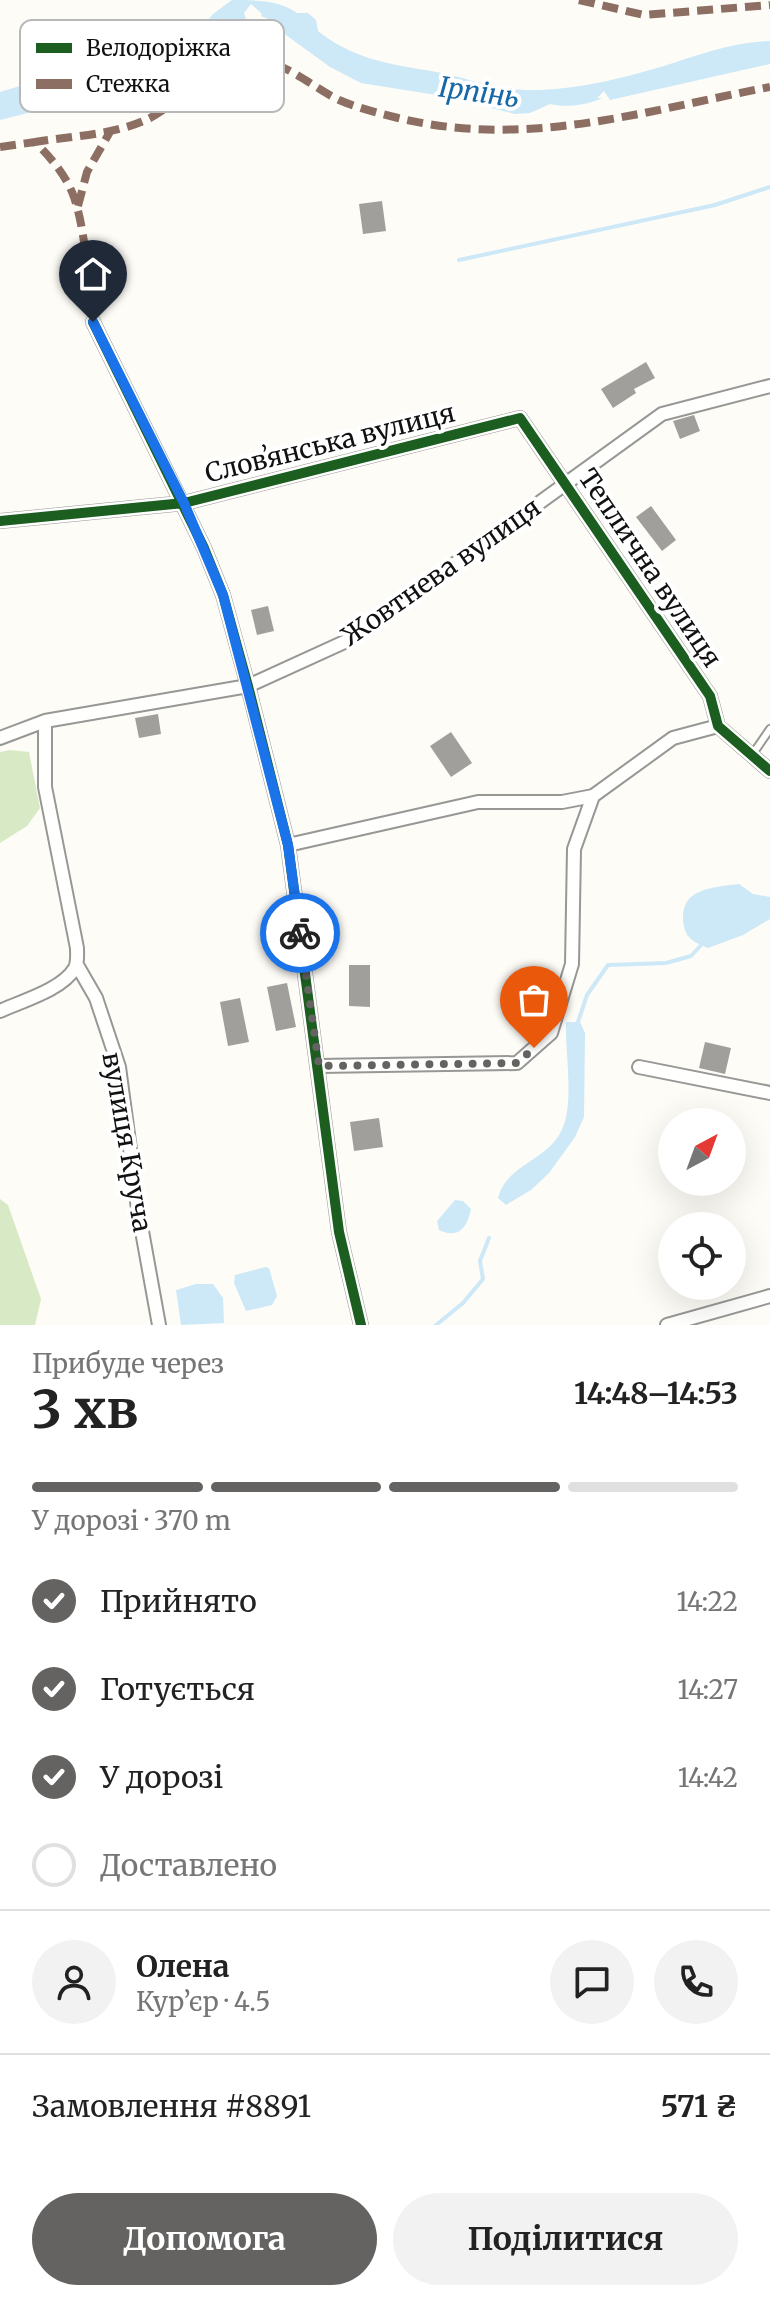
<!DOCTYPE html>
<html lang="uk">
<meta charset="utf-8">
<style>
:root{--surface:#fff;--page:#f2f2f2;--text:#222;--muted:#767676;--line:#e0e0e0;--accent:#646362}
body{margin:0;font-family:Merriweather,serif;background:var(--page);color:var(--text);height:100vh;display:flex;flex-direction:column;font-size:30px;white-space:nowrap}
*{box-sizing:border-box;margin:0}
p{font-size:26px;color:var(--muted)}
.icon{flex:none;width:44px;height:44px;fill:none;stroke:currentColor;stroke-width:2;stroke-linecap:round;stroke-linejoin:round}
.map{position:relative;height:1325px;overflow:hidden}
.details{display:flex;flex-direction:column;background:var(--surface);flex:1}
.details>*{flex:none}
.needle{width:52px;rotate:41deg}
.fabs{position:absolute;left:658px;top:1108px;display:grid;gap:16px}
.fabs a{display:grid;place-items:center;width:88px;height:88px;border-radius:50%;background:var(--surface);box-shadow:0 8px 32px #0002;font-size:40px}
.pin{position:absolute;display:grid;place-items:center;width:68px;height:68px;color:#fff;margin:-82px -34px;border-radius:50% 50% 50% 0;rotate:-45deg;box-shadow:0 0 8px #0007}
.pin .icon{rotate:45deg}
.courier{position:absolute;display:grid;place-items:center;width:80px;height:80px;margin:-40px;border:6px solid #1a73e8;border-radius:50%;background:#fff;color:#222;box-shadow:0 2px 10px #0007}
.summary em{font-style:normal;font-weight:700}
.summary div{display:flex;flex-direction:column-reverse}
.summary{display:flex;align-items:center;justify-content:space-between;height:136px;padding:0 32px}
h1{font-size:52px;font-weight:700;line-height:60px}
.bar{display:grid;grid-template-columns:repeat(4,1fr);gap:12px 8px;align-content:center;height:96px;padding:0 32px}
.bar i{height:10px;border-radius:6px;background:var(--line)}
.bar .active{background:var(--accent)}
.bar p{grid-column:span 4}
.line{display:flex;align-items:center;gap:20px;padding:0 32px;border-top:2px solid var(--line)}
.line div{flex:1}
.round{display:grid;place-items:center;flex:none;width:84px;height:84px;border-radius:42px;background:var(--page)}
ol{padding:0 32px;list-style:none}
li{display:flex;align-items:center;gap:24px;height:88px}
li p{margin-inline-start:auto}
li .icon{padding:8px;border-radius:50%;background:var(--accent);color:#fff;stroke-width:4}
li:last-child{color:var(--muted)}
li i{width:44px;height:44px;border:4px solid var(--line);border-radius:50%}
.cta{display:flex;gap:16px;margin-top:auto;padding:16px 32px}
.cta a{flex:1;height:92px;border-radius:48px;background:var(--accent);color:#fff;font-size:32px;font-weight:700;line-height:92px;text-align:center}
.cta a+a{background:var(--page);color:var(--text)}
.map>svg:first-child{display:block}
.forest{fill:#d8eac5}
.water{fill:#cde8f7}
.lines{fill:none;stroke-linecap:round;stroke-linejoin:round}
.stream{stroke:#cde8f7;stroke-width:4}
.building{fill:#a19f9c}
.lane-casing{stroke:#979795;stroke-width:10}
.street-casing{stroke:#979795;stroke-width:16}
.lane{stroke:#fffffe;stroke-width:6}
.street{stroke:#fffffe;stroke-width:12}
.quiet{stroke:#8d6e63;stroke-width:8;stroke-dasharray:16 8;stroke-linecap:butt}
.cycleway-casing{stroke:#fff;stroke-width:15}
.cycleway{stroke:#1b5e20;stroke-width:10}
.done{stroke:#646362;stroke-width:8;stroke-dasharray:0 14.4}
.route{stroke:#1a73e8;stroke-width:10}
.labels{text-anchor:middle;stroke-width:8;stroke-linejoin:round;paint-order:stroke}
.street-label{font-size:26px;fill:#111;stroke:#fff}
.water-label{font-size:28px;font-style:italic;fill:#1768a6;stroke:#fff}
.key{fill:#fff;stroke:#b8b8b8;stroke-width:2}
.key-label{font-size:22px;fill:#111}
</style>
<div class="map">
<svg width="770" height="1325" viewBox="0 0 770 1325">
<rect width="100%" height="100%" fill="#fdfcf7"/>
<!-- forest -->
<path class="forest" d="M10,750L29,752L40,808L27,826L0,843V752Z
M0,1199L8,1205L41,1299L35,1325H0Z"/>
<!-- water -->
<path class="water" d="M232,0C255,0 280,0 297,13H308L316,20L318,31C353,59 389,64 431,71C462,76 495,90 526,90C571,91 621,79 664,66C698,55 733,42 770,41V64L610,100L604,91L597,98H602C589,105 565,108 550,104L530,113L515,114L449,97L361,83L330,67L275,27L273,21L261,16L262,14L251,4L244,13L246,19L235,24L174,77L146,97L118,108L52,107L0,120V92L40,80L110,86L153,69L196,35L213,14Z
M739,884L753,894L770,897V919L743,935L708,948C703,946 695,943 691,939C681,931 680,907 690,898C702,887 723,886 739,884Z
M566,1022H580L585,1033L584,1117L575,1137L549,1173L531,1190L506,1205L498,1198C507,1163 550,1161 563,1127C574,1101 565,1052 566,1022Z
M455,1200L463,1201L471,1209C467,1228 459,1239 439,1230L437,1221Z
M265,1267L269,1268L277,1296L272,1305L246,1311L234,1283L235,1275Z
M196,1284H213L223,1298L224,1323L181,1325L176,1290Z"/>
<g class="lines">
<!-- stream -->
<path class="stream" d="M459,260L715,205L770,187
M577,1025L587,995L608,965L666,963L691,956L703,943
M436,1325L463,1303L483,1279L480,1261L489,1238"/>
</g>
<!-- building -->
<path class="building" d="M382,201L386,231L363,234L359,204Z
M646,362L655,378L634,389L636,393L613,408L601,389Z
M694,415L700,431L680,439L673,421Z
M651,506L676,540L662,551L636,517Z
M268,606L274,631L257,635L251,610Z
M158,714L161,734L139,738L135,718Z
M451,732L472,763L451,777L430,746Z
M349,965H370V1007L349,1006Z
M287,983L296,1027L276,1031L267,987Z
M240,998L249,1042L228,1046L220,1002Z
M705,1042L731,1048L725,1074L699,1068Z
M379,1118L383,1147L354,1151L350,1122Z"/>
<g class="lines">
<defs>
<path id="lane" d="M752,755L770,729"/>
<path id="street" d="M93,322L204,548L223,595L248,686L288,845L339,1232L361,1325
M0,521L184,503L520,418L710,696L718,726L770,771
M0,738L45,721L248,686L351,639L662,414L770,386
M288,845L478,802H562L593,796
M77,965L96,998L119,1067L138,1209L159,1325
M0,1011C22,1001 62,990 75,968C78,962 77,955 77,948L45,787V721
M319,1066L517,1063L551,1033L572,964L574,849L593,796L673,738L718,726
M639,1067L770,1093
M667,1325L770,1296"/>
</defs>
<!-- lane casing -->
<use href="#lane" class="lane-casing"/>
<!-- street casing -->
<use href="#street" class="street-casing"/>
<!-- lane -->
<use href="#lane" class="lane"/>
<!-- street -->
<use href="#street" class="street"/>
<!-- quiet -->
<path class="quiet" d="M579,0L644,15L770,5
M0,147L35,142
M78,206L87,172L111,130
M93,322C88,285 86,226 72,192C64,173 50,157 35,142C72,136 114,135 148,119C179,104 214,62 246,60C281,57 310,86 339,100C358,108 378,113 398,118C528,149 643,111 770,87"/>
<defs>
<path id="cycleway" d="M93,322L204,548L223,595L248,686L288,845L339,1232L361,1325
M0,521L184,503L520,418L710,696L718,726L770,771"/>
</defs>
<!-- cycleway casing -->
<use href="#cycleway" class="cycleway-casing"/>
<!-- cycleway -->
<use href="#cycleway" class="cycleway"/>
</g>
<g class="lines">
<!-- done -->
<path class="done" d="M300,933L319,1066L517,1063L534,1048"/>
<!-- route -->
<path class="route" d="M93,322L184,503L223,595L288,845L300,933"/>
</g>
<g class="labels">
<!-- street labels -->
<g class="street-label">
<text transform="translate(330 443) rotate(-14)" y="9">Словʼянська вулиця</text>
<text transform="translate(650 568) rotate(56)" y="9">Теплична вулиця</text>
<text transform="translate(441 572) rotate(-35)" y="9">Жовтнева вулиця</text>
<text transform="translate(127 1142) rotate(80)" y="9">вулиця Круча</text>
</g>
<!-- water labels -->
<g class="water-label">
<text transform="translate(479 92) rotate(8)" y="10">Ірпінь</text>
</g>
</g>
<!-- legend -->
<rect x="20" y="20" width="264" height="92" rx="12" class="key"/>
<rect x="36" y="43" width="36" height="10" fill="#1b5e20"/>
<rect x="36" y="79" width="36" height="10" fill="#8d6e63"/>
<g class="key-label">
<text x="86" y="56">Велодоріжка</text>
<text x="86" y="92">Стежка</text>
</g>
</svg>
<div class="fabs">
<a><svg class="needle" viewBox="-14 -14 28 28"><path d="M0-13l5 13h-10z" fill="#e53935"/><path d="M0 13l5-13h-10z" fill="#767676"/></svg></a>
<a><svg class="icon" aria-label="locate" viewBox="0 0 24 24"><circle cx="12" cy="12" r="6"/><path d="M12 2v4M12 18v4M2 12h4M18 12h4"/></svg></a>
</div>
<div class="pin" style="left:534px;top:1048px;background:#ea580c"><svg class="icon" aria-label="bag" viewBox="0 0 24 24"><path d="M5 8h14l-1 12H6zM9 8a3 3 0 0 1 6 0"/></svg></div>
<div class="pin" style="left:93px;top:322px;background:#1f2937"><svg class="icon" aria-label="home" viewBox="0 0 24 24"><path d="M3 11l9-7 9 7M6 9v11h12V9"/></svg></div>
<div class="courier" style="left:300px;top:933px"><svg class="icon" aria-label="bike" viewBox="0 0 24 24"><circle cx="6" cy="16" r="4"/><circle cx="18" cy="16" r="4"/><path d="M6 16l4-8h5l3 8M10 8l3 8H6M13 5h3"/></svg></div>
</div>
<section class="details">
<div class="summary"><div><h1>3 хв</h1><p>Прибуде через</p></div><em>14:48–14:53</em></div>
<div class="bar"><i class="active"></i><i class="active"></i><i class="active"></i><i></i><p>У дорозі · 370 m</p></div>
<ol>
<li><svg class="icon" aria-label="check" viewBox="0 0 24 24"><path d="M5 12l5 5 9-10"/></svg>Прийнято<p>14:22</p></li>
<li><svg class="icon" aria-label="check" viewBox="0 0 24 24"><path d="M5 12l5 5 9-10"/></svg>Готується<p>14:27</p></li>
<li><svg class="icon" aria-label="check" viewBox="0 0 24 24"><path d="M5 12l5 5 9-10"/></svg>У дорозі<p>14:42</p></li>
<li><i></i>Доставлено</li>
</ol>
<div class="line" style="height:144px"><a class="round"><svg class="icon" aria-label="person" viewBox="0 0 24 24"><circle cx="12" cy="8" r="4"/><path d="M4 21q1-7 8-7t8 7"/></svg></a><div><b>Олена</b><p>Кур’єр · 4.5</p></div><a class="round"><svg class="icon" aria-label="chat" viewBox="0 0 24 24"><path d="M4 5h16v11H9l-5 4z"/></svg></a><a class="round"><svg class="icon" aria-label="phone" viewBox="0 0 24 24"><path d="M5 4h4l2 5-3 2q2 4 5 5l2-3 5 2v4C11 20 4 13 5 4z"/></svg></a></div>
<div class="line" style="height:104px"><div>Замовлення #8891</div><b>571 ₴</b></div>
<div class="cta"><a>Допомога</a><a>Поділитися</a></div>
</section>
